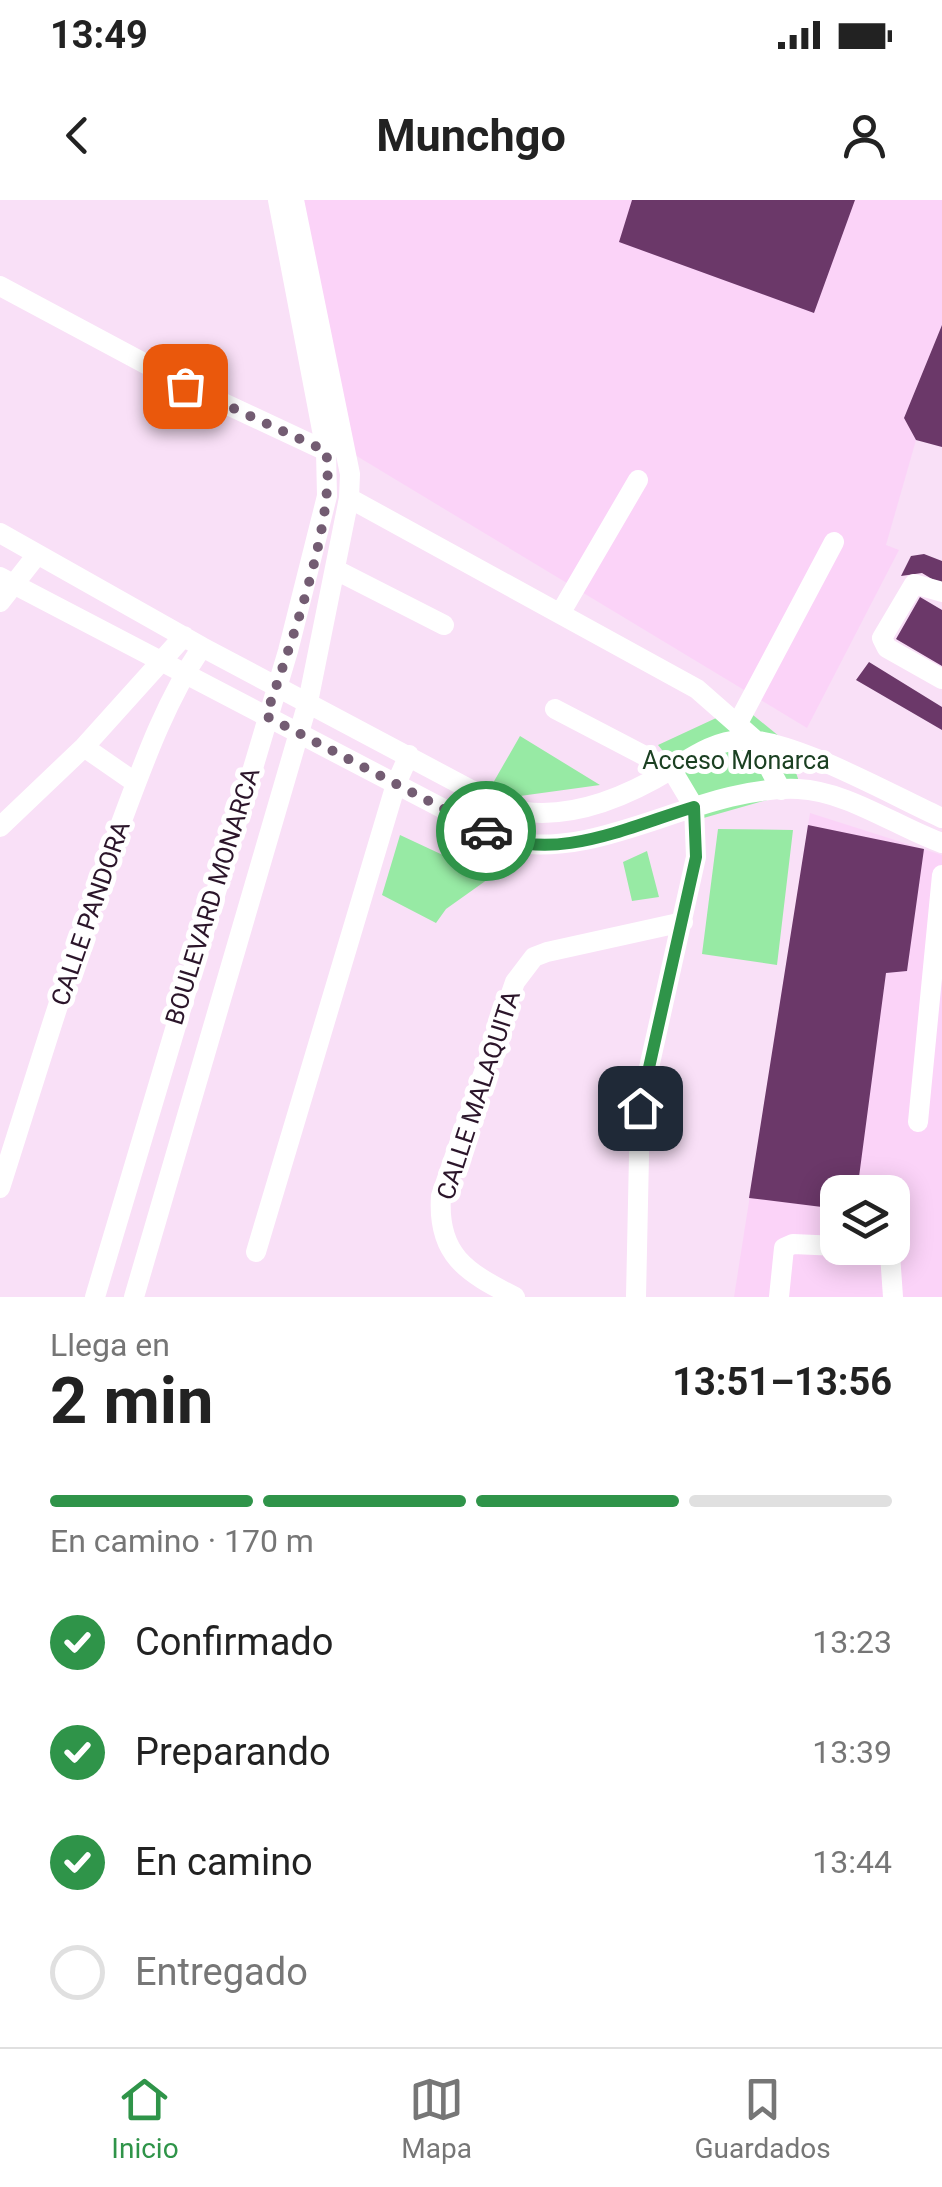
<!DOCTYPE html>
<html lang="es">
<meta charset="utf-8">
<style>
:root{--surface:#fff;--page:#f6f6f6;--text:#222;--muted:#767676;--line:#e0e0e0;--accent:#2f9449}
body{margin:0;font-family:Roboto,sans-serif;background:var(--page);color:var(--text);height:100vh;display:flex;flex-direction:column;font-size:38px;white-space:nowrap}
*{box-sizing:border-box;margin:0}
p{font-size:32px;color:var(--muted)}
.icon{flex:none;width:55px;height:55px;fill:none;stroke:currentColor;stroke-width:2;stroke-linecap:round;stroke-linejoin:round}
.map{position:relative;height:1097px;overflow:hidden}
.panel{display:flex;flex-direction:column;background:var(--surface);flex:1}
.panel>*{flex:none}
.controls{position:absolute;left:820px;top:975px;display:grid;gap:20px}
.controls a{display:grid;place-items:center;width:90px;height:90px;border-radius:20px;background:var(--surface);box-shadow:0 5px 25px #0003;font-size:50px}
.pin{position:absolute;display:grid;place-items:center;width:85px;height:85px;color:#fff;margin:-42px;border-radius:20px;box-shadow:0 5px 15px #0006}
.courier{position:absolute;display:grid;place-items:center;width:100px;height:100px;margin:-50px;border:8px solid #2f9449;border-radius:50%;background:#fff;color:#222;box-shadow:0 2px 12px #0007}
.headline em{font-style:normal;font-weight:700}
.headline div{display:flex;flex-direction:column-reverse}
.headline{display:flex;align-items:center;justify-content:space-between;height:170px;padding:0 50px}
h1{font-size:65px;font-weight:700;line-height:75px}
.bar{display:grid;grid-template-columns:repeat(4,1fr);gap:15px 10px;align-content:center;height:120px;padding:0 50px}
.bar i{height:12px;border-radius:8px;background:var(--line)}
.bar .current{background:var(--accent)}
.bar p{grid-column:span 4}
ol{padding:0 50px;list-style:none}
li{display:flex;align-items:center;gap:30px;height:110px}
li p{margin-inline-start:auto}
li .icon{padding:10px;border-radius:50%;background:var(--accent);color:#fff;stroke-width:4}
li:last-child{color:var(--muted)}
li i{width:55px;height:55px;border:5px solid var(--line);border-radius:50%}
.status{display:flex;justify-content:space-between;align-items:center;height:70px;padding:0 50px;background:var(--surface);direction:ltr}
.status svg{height:28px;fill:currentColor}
header{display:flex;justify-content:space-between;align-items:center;height:130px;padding:0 50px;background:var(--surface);font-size:45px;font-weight:700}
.dock{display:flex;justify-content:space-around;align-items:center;height:140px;border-top:2px solid var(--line);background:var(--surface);font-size:28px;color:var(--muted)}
.dock a{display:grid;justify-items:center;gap:5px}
.dock .current{color:var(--accent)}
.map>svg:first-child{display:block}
.built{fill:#fbd3f8;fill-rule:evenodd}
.green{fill:#97eaa4}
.building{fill:#6b3869}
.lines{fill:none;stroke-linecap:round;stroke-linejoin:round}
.minor{stroke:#fff;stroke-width:20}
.done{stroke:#735c72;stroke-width:10;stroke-dasharray:0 18}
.route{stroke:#2f9449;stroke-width:12}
.labels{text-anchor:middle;stroke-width:10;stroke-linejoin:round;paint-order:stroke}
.park-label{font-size:25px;fill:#1b4022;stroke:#fff}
.street-label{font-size:25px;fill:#2b152a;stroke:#fff}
</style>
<div class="status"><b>13:49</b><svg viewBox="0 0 49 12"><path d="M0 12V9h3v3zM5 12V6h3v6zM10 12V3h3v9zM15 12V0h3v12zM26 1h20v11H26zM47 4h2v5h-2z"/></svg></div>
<header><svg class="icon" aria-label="back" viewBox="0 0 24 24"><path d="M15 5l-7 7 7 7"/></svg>Munchgo<svg class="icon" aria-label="person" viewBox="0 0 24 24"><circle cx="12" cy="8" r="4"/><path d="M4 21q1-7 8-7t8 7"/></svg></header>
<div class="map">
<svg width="942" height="1097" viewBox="0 0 942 1097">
<rect width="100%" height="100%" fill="#f9e0f7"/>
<!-- built -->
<path class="built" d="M300,0H942V125L904,218L916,240L886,345L899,350L807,528L355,255Z
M810,613L942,655V1097H734ZM838,992H892V1048H838Z"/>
<!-- green -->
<path class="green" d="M742,506L785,541L802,590L693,621L674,565L658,545Z
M520,536L600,585L520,596L493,583Z
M718,629L793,630L777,765L702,754Z
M400,635L490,677H491L446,709L436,723L382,695Z
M647,651L659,697L632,701L623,662Z"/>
<!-- building -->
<path class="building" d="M632,0H855L814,113L619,42Z
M942,125V247L916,240L904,218Z
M924,354L942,361V385L922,373L901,376L911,356Z
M920,397L942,410V466L896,439Z
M869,462L942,507V530L856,480Z
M808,625L924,649L907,771L886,773L857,992H838V1009L749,998Z"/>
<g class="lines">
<!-- minor -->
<path class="minor" d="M0,86L185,185L326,251
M349,298L697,489L754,539L781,590
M0,333L202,447L505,608C563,624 623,599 672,569C695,555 715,541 742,540C790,537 895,597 942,618
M336,370L444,425
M0,377L505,641C604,662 698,585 798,589C847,591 897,627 942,643
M942,392L914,384L882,438L887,448L942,479
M0,402L36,356
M561,412L638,280
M555,509L672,570L694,607L696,657L640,908L636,1097
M738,523L834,342
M84,547L136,583
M0,627L84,547L184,436
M918,922L942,675
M0,988C38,869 74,750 117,634C141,570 164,503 202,447
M864,1048L885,1049L890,1054L893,1097
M256,1052L396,584L409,555
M95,1097L288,451L327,296L326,251L278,0
M134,1097L308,502L349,298L350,274L294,0
M515,1097C466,1072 437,1055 441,996L515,782L534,757L547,752L683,722
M779,1097L784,1048L793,1044L838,1046"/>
</g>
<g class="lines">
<!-- done -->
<path class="done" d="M185,186L326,251C337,319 289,448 266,516L486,631"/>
<!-- route -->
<path class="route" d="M486,631C551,666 630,626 694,607L696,657L640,908"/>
</g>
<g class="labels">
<!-- park labels -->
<g class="park-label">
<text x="736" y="569">Acceso Monarca</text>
</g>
<!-- street labels -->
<g class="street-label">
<text transform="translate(212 696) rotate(-73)" y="9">BOULEVARD MONARCA</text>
<text transform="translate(90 713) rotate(-71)" y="9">CALLE PANDORA</text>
<text transform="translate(478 895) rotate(-72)" y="9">CALLE MALAQUITA</text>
</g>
</g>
</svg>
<div class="controls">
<a><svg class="icon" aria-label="layers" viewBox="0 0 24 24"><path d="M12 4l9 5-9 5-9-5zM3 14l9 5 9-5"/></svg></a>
</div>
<div class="pin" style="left:185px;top:186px;background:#ea580c"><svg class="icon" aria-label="bag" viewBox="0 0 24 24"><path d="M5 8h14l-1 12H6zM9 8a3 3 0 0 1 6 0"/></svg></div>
<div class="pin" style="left:640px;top:908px;background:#1f2937"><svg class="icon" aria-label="home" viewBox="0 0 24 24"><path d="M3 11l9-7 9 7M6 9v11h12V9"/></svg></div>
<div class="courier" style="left:486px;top:631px"><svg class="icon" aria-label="car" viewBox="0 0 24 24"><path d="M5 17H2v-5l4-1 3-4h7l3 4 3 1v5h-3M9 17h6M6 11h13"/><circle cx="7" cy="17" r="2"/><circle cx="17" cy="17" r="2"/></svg></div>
</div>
<section class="panel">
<div class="headline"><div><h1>2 min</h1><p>Llega en</p></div><em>13:51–13:56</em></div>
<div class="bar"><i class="current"></i><i class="current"></i><i class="current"></i><i></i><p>En camino · 170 m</p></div>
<ol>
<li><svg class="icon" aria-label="check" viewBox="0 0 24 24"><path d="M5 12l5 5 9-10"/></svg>Confirmado<p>13:23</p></li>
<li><svg class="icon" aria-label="check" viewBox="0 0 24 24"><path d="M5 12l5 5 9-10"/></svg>Preparando<p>13:39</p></li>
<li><svg class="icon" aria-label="check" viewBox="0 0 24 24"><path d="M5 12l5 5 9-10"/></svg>En camino<p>13:44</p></li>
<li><i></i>Entregado</li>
</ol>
</section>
<nav class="dock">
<a class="current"><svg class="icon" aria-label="home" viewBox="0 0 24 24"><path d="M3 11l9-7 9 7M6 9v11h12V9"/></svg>Inicio</a>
<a><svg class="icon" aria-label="map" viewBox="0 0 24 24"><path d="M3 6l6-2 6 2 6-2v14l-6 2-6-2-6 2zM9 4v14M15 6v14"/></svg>Mapa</a>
<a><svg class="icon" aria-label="saved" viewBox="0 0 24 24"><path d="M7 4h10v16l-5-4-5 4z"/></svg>Guardados</a>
</nav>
